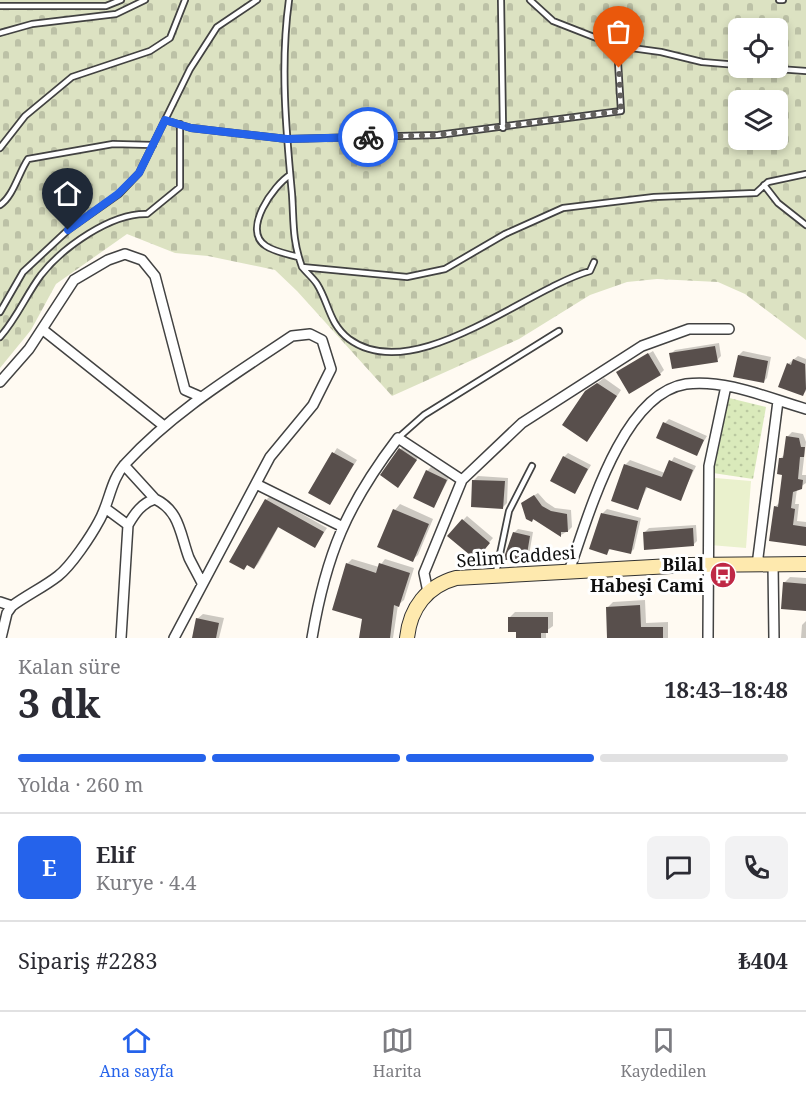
<!DOCTYPE html>
<html lang="tr">
<meta charset="utf-8">
<style>
:root{--surface:#fff;--page:#f2f2f3;--text:#2b2b33;--muted:#7c7c81;--line:#e1e1e2;--accent:#2563eb}
body{margin:0;font-family:"Noto Serif",serif;background:var(--page);color:var(--text);height:100vh;display:flex;flex-direction:column;font-size:22px;white-space:nowrap}
*{box-sizing:border-box;margin:0}
p{font-size:20px;color:var(--muted)}
.icon{flex:none;width:33px;height:33px;fill:none;stroke:currentColor;stroke-width:2;stroke-linecap:round;stroke-linejoin:round}
.map{position:relative;height:638px;overflow:hidden}
.drawer{display:flex;flex-direction:column;background:var(--surface);flex:1}
.drawer>*{flex:none}
.controls{position:absolute;left:728px;top:18px;display:grid;gap:12px}
.controls a{display:grid;place-items:center;width:60px;height:60px;border-radius:9px;background:var(--surface);box-shadow:0 3px 9px #0003;font-size:30px}
.pin{position:absolute;display:grid;place-items:center;width:51px;height:51px;color:#fff;margin:-62px -26px;border-radius:50% 50% 50% 0;rotate:-45deg;box-shadow:0 0 6px #0007}
.pin .icon{rotate:45deg}
.courier{position:absolute;display:grid;place-items:center;width:60px;height:60px;margin:-30px;border:4px solid #2563eb;border-radius:50%;background:#fff;color:#222;box-shadow:0 2px 8px #0007}
.headline em{font-style:normal;font-weight:700}
.headline div{display:flex;flex-direction:column-reverse}
.headline{display:flex;align-items:center;justify-content:space-between;height:102px;padding:0 18px}
h1{font-size:39px;font-weight:700;line-height:45px}
.bar{display:grid;grid-template-columns:repeat(4,1fr);gap:9px 6px;align-content:center;height:72px;padding:0 18px}
.bar i{height:8px;border-radius:4px;background:var(--line)}
.bar .selected{background:var(--accent)}
.bar p{grid-column:span 4}
.line{display:flex;align-items:center;gap:15px;padding:0 18px;border-top:2px solid var(--line)}
.line div{flex:1}
.round{display:grid;place-items:center;flex:none;width:63px;height:63px;border-radius:9px;background:var(--page)}
.menu{display:flex;justify-content:space-around;align-items:center;height:84px;border-top:2px solid var(--line);background:var(--surface);font-size:16px;color:var(--muted)}
.menu a{display:grid;justify-items:center;gap:3px}
.menu .selected{color:var(--accent)}
.map>svg:first-child{display:block}
.green{fill:url(#green-dots)}
.cemetery{fill:url(#cemetery-stones);fill-rule:evenodd}
.pitch{fill:#eaf1cd}
.shadow{fill:#0003}
.building{fill:#584f4c}
.lines{fill:none;stroke-linecap:round;stroke-linejoin:round}
.lane-casing{stroke:#424242;stroke-width:8}
.street-casing{stroke:#424242;stroke-width:12}
.secondary-casing{stroke:#313131;stroke-width:16}
.lane{stroke:#fff;stroke-width:4.5}
.street{stroke:#fff;stroke-width:9}
.secondary{stroke:#fee9ae;stroke-width:14}
.done{stroke:#63615e;stroke-width:6;stroke-dasharray:0 10.8}
.route{stroke:#2563eb;stroke-width:8}
.labels{text-anchor:middle;stroke-width:6;stroke-linejoin:round;paint-order:stroke}
.street-label{font-size:18px;fill:#0f0f0f;stroke:#fff}
.poi-label{font-size:18px;font-weight:bold;fill:#0f0f0f;stroke:#fff;text-anchor:end}
</style>
<div class="map">
<svg width="806" height="638" viewBox="0 0 806 638">
<defs>
<pattern id="green-dots" width="8" height="8" patternUnits="userSpaceOnUse" patternTransform="scale(1.5)"><rect width="8" height="8" fill="#daeabb"/><path d="M2 2h.1M6 6h.1" fill="none" stroke="#bac8a0" stroke-width="1.8" stroke-linecap="round"/></pattern>
<pattern id="cemetery-stones" width="16" height="16" patternUnits="userSpaceOnUse" patternTransform="scale(1.5)"><rect width="16" height="16" fill="#dce2c2"/><path d="M2 7V4a2 2 0 0 1 4 0v3zM10 15v-3a2 2 0 0 1 4 0v3z" fill="#bcc1a6"/></pattern>
</defs>
<rect width="100%" height="100%" fill="#fffaf2"/>
<!-- green -->
<path class="green" d="M729,398L766,407L753,479L713,473Z"/>
<!-- cemetery -->
<path class="cemetery" d="M0,0H806V340L745,294L718,282L657,279L627,282L590,295L519,339L392,396L297,291L275,270L208,256L175,253L127,234L56,284L31,330L0,368ZM738,28H777V68H738ZM738,100H777V140H738Z"/>
<!-- pitch -->
<path class="pitch" d="M715,478L751,481L746,548L710,545Z"/>
<!-- shadow -->
<path class="shadow" d="M719,343L721,356L717,360L671,354L675,350Z
M653,351L664,370L660,374L618,372Z
M743,351L771,357L767,378L763,382L739,355Z
M798,356L806,359V391L803,394L788,364Z
M604,378L621,390L592,434L586,392Z
M669,419L707,436L696,454L665,423Z
M792,432L803,434L806,442L802,475H806V483L797,489L795,504H799L797,521L806,522V545L775,507L780,502L784,474L781,458L785,454L787,437Z
M404,445L420,455L401,482L382,475Z
M337,448L357,460L330,503L310,492Z
M568,453L591,465L575,492L564,457Z
M674,457L696,466L680,499L648,486L637,508L613,500L626,464L630,460L665,473Z
M431,467L450,476L434,506L427,471Z
M478,476L508,478L507,503L503,507L474,480Z
M538,493L546,502L555,508L571,510L572,527L568,531L561,535L535,518L532,521L522,503Z
M270,496L327,528L315,546L279,526L258,564L254,568L248,564L244,568L266,500Z
M400,504L433,519L418,555L412,560L395,510Z
M607,509L641,518L634,549L630,553L611,548L607,553L603,513Z
M467,516L493,538L479,554L449,535Z
M696,525L697,541L693,545L645,532L649,528Z
M518,529L533,532L529,555L525,559L514,533Z
M352,559L379,567L385,559L414,568L404,600L398,605L393,638H361L364,618L347,564Z
M790,577L806,578V609L784,583Z
M645,600L646,623L668,622V638H609L607,608L613,602Z
M515,612H553V626L546,631V638H517V631L510,617Z
M203,614L224,618L219,638H193L197,619Z
M806,621V638H801L802,625Z"/>
<!-- building -->
<path class="building" d="M715,346L718,362L672,369L669,353Z
M648,353L661,375L629,394L616,372Z
M738,355L768,361L764,383L733,377Z
M793,359L805,364L806,389L803,396L778,387L787,363L791,365Z
M597,383L617,396L587,442L562,425L585,391Z
M663,422L704,440L697,456L656,438Z
M786,436L799,438L801,447H805L804,457H800L798,479L803,480L802,489L793,492L791,508L795,509L793,525L806,527V546L769,541L774,506L778,507L782,475L777,474L779,458H783Z
M399,448L417,460L398,488L380,475Z
M332,452L354,464L330,505L308,493Z
M563,456L588,469L575,494L550,481Z
M669,460L693,470L681,501L646,487L638,510L611,501L624,464L662,477Z
M426,470L447,480L434,508L413,498Z
M472,480L505,481L503,509L471,507Z
M534,495L542,506L551,511L567,514L568,532H561V537L533,519L532,522L526,519L521,503Z
M265,499L324,532L315,548L278,527L254,569L247,565L244,570L229,562Z
M393,509L429,524L413,562L377,547Z
M601,513L638,521L631,554L609,549L607,555L589,549Z
M462,519L490,543L476,560L447,536Z
M693,528L694,546L644,550L643,532Z
M513,532L530,536L526,560H503Z
M346,563L376,573L379,563L410,573L399,607L394,605L390,638H359L362,619L332,610Z
M783,582L806,584V611L781,609Z
M640,605L641,627H663V638H607L606,607Z
M508,617H548V633H541V638H516V632H508Z
M196,618L219,623L216,638H192Z"/>
<g class="lines">
<defs>
<path id="lane" d="M289,0C280,64 286,130 292,194C294,223 292,239 302,267L407,277L445,269L505,234L563,208L654,197L756,193L768,182L806,174
M501,0L503,128
M530,0L553,21L617,46L661,52L702,62L738,65
M779,0H783
M0,6H106L121,0
M0,33L32,24L116,14L145,0
M764,68L806,71
M165,120L191,128L287,139L438,135L621,111L617,46
M0,148L25,116L72,77L150,51L170,38L185,0
M290,175C274,185 241,230 266,246C275,252 288,254 298,257
M764,185L778,203L806,225
M0,205C13,197 19,172 28,159L113,144L153,145
M302,267C307,273 313,278 317,284C329,303 329,324 349,339C414,387 526,289 590,271L594,262
M0,312L23,272L68,230L119,194L139,173L190,69L217,27L257,0
M0,337C17,318 26,295 41,275C63,247 111,213 147,214L180,187V124
M398,438L424,415L559,331
M496,573L509,511L532,466"/>
<path id="street" d="M42,329L164,426
M0,382L29,349L74,280L108,260L125,254L142,260L155,276L185,390L201,397
M124,465L155,499
M256,484L343,527
M105,508L128,525L121,638
M128,525C135,513 142,503 155,499C180,511 180,534 189,558C193,566 198,575 202,583
M773,564L774,638
M757,565L778,401
M569,571C588,518 621,394 686,384C726,379 768,398 806,409
M428,592L424,573L462,480L522,423L642,346L689,329H729
M0,602L12,606
M1,638L7,613L12,606C27,595 44,587 58,576C71,566 91,536 99,521C110,502 110,480 126,463C174,411 234,375 292,336L310,334L322,340L331,369L313,405L270,457L174,638
M312,638C326,554 347,505 398,438L462,480
M708,638L709,466L726,386"/>
<path id="secondary" d="M407,638C410,608 427,586 456,578L689,565L806,564"/>
</defs>
<!-- lane casing -->
<use href="#lane" class="lane-casing"/>
<!-- street casing -->
<use href="#street" class="street-casing"/>
<!-- secondary casing -->
<use href="#secondary" class="secondary-casing"/>
<!-- lane -->
<use href="#lane" class="lane"/>
<!-- street -->
<use href="#street" class="street"/>
<!-- secondary -->
<use href="#secondary" class="secondary"/>
</g>
<g class="lines">
<!-- done -->
<path class="done" d="M368,137L438,135L621,111L619,68"/>
<!-- route -->
<path class="route" d="M68,230L118,194L139,173L165,120L191,128L287,139L368,137"/>
</g>
<!-- icons -->
<defs>
<symbol id="bus-disc" viewBox="-11 -11 22 22"><circle r="9.5" fill="#bf2845" stroke="#fff"/><path d="M-5-6H5V4H4V6H2V4H-2V6H-4V4H-5ZM-3.5-4V0h7V-4ZM-3.5 1.2v1.5H-2V1.2ZM2 1.2v1.5H3.5V1.2Z" fill="#fff"/></symbol>
</defs>
<g fill-rule="evenodd">
<use href="#bus-disc" x="708" y="560" width="30" height="30"/>
</g>
<g class="labels">
<!-- street labels -->
<g class="street-label">
<text transform="translate(516 557) rotate(-4)" y="6">Selim Caddesi</text>
</g>
<!-- poi labels -->
<g class="poi-label">
<text x="704" y="571">Bilal<tspan x="704" dy="21">Habeşi Cami</tspan></text>
</g>
</g>
</svg>
<div class="controls">
<a><svg class="icon" aria-label="locate" viewBox="0 0 24 24"><circle cx="12" cy="12" r="6"/><path d="M12 2v4M12 18v4M2 12h4M18 12h4"/></svg></a>
<a><svg class="icon" aria-label="layers" viewBox="0 0 24 24"><path d="M12 4l9 5-9 5-9-5zM3 14l9 5 9-5"/></svg></a>
</div>
<div class="pin" style="left:619px;top:68px;background:#ea580c"><svg class="icon" aria-label="bag" viewBox="0 0 24 24"><path d="M5 8h14l-1 12H6zM9 8a3 3 0 0 1 6 0"/></svg></div>
<div class="pin" style="left:68px;top:230px;background:#1f2937"><svg class="icon" aria-label="home" viewBox="0 0 24 24"><path d="M3 11l9-7 9 7M6 9v11h12V9"/></svg></div>
<div class="courier" style="left:368px;top:137px"><svg class="icon" aria-label="bike" viewBox="0 0 24 24"><circle cx="6" cy="16" r="4"/><circle cx="18" cy="16" r="4"/><path d="M6 16l4-8h5l3 8M10 8l3 8H6M13 5h3"/></svg></div>
</div>
<section class="drawer">
<div class="headline"><div><h1>3 dk</h1><p>Kalan süre</p></div><em>18:43–18:48</em></div>
<div class="bar"><i class="selected"></i><i class="selected"></i><i class="selected"></i><i></i><p>Yolda · 260 m</p></div>
<div class="line" style="height:108px"><b class="round" style="background:var(--accent);color:#fff">E</b><div><b>Elif</b><p>Kurye · 4.4</p></div><a class="round"><svg class="icon" aria-label="chat" viewBox="0 0 24 24"><path d="M4 5h16v11H9l-5 4z"/></svg></a><a class="round"><svg class="icon" aria-label="phone" viewBox="0 0 24 24"><path d="M5 4h4l2 5-3 2q2 4 5 5l2-3 5 2v4C11 20 4 13 5 4z"/></svg></a></div>
<div class="line" style="height:78px"><div>Sipariş #2283</div><b>₺404</b></div>
</section>
<nav class="menu">
<a class="selected"><svg class="icon" aria-label="home" viewBox="0 0 24 24"><path d="M3 11l9-7 9 7M6 9v11h12V9"/></svg>Ana sayfa</a>
<a><svg class="icon" aria-label="map" viewBox="0 0 24 24"><path d="M3 6l6-2 6 2 6-2v14l-6 2-6-2-6 2zM9 4v14M15 6v14"/></svg>Harita</a>
<a><svg class="icon" aria-label="saved" viewBox="0 0 24 24"><path d="M7 4h10v16l-5-4-5 4z"/></svg>Kaydedilen</a>
</nav>
